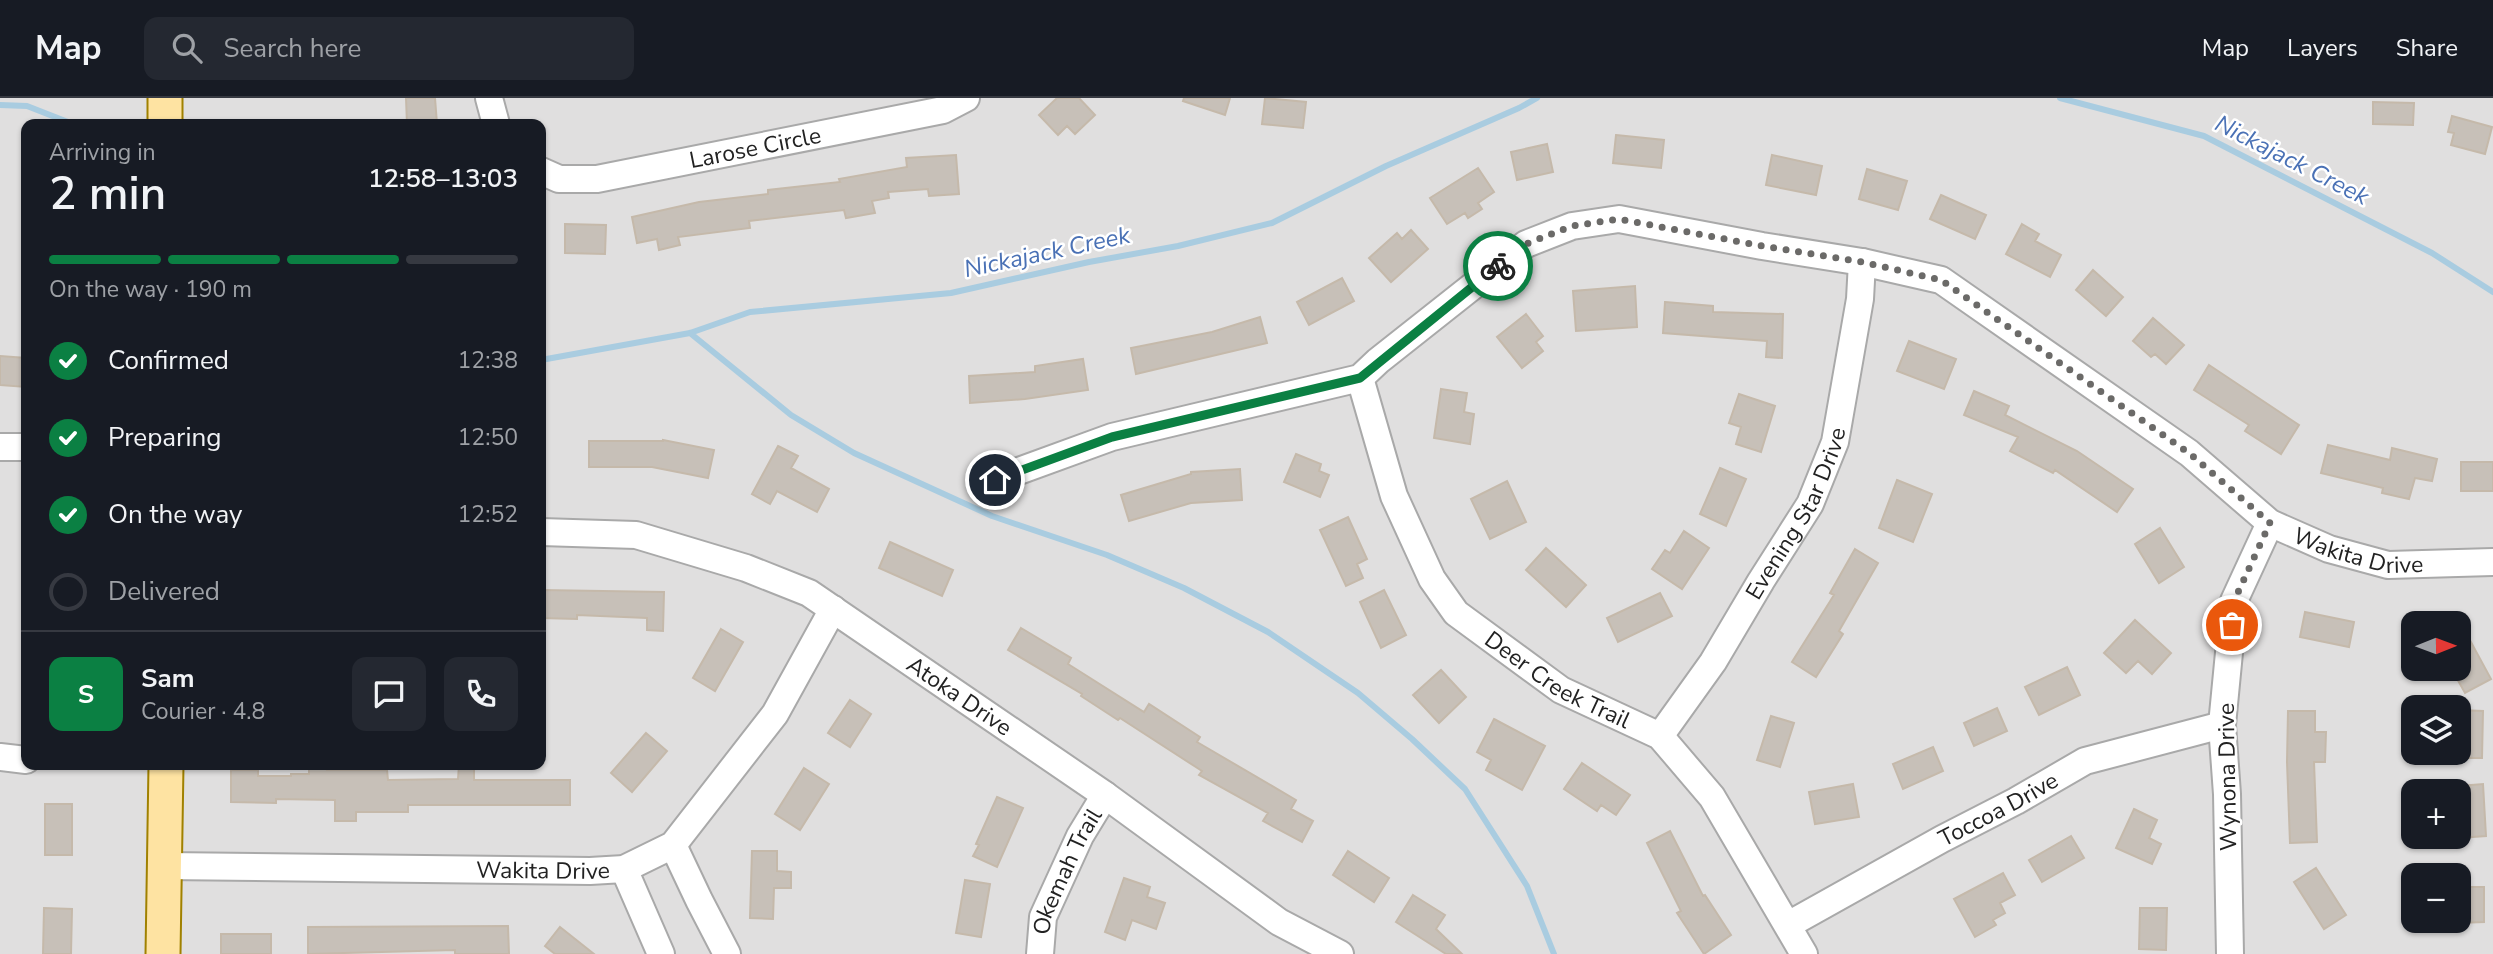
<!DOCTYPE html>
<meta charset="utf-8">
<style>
:root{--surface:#171b24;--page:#242831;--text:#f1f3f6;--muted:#9ea1a6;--line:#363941;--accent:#0b8043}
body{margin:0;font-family:"Nunito Sans",sans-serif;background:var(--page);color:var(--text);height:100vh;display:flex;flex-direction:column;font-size:26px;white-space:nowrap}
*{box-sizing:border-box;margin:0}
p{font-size:23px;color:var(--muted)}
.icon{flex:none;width:38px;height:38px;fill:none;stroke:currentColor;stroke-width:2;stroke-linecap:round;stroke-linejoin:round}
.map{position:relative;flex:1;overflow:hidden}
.drawer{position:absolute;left:21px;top:21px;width:525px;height:651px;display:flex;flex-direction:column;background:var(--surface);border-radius:14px;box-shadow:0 2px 5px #0004}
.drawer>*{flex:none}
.needle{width:46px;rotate:89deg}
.controls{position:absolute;left:2401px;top:513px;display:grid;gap:14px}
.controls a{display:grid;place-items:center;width:70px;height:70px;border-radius:14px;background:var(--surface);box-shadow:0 2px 5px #0004;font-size:35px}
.pin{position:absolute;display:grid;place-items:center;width:60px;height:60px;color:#fff;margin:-30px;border:4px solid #fff;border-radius:50%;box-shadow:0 2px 7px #0007}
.courier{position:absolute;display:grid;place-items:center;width:70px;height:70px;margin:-35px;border:5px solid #0b8043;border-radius:50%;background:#fff;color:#222;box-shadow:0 2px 9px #0007}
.headline em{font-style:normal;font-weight:600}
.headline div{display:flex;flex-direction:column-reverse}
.headline{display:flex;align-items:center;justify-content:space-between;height:119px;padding:0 28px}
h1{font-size:46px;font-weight:600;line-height:52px}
.bar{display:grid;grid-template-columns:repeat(4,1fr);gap:10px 7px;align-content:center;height:84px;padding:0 28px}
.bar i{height:9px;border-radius:5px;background:var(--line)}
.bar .active{background:var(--accent)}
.bar p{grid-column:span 4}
.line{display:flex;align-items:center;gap:18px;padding:0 28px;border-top:2px solid var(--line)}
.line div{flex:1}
.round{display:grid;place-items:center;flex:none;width:74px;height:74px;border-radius:14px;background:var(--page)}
ol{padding:0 28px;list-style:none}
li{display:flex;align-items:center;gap:21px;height:77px}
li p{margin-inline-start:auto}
li .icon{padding:7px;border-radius:50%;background:var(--accent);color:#fff;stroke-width:4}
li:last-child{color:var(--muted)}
li i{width:38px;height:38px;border:4px solid var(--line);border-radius:50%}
header{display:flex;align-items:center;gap:42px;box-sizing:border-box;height:98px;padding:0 35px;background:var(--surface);border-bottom:2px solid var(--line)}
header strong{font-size:33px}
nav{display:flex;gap:38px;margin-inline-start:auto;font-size:24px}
.search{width:490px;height:63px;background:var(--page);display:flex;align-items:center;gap:18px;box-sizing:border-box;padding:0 24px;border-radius:14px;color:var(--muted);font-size:26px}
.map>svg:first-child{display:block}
.residential{fill:#e0dfdf;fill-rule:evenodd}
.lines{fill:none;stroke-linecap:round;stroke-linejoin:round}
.stream{stroke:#a9cce0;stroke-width:6}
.building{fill:#c7c0b8;stroke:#c5b9aa;stroke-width:2}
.minor-casing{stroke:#a9a9a9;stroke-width:30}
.major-casing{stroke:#a08100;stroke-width:37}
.minor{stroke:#fff;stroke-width:26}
.major{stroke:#fee3a2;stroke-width:33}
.done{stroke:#6b6a68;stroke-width:7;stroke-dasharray:0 12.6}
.route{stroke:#0b8043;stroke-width:9}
.labels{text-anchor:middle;stroke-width:5;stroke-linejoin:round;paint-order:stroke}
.street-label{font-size:23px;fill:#222;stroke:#fff}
.water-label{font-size:24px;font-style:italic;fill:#4a71b5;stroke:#fff}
</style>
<header>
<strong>Map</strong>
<div class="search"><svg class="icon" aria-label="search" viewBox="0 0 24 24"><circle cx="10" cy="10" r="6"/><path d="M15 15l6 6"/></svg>Search here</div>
<nav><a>Map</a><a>Layers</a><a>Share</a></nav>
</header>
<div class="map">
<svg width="2493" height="856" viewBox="0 0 2493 856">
<rect width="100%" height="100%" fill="#f2f0e9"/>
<!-- residential -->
<path class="residential" d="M0,0H2493V856H0ZM26,26H541V667H26ZM2413,525H2459V570H2413ZM2413,609H2459V654H2413ZM2413,693H2459V738H2413ZM2413,777H2459V822H2413Z"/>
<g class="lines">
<!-- stream -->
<path class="stream" d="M2060,0L2204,38L2432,155L2493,194
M0,7L27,8L73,26
M690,235L791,317L854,355L992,418L1107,457L1184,490L1268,534L1358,595L1412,641L1465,691L1527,788L1554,856
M541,262L690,235L750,214L951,195L1089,164L1178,148L1272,125L1386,68L1519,10L1537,0"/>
</g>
<!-- building -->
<path class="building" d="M406,0H435L437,26H407Z
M1057,0H1079L1095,17L1075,36L1067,28L1058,37L1039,17Z
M1184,0H1230L1225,17L1183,3Z
M1265,0L1306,4L1303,30L1262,26Z
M2373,4L2414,5L2413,27L2373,26Z
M2452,18L2492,29L2485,56L2451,47L2454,35L2448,34Z
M1616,37L1664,42L1661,70L1613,65Z
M1547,46L1553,74L1517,82L1511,54Z
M956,57L959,96L929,98L928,91L888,94L889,100L872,103L875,115L846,120L844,112L749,123L750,130L678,139L680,147L659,152L657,141L637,145L632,119L699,104L768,96V92L840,84L839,81L907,69L906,60Z
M1772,57L1822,68L1816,97L1766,87Z
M1478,70L1494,94L1478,105L1482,111L1468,120L1465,115L1447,126L1430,100Z
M1867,71L1907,83L1898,112L1859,101Z
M1941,97L1986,117L1975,141L1930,121Z
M565,126L606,127L605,156L565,155Z
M2022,126L2039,136L2035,143L2061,157L2050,179L2006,156Z
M1411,132L1428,151L1391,184L1369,160L1397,135L1402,141Z
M2093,172L2123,199L2106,218L2076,192Z
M1342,180L1354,203L1309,227L1297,204Z
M1635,188L1637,229L1576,233L1573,193Z
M1665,204L1713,208V214L1783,216L1782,260L1766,259L1767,243L1663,235Z
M1526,216L1543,238L1536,244L1543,253L1522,270L1497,239Z
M1260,219L1267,245L1136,276L1131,250L1212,234Z
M2153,220L2184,247L2166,266L2155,256L2151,259L2133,243Z
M1909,243L1956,261L1944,291L1897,273Z
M0,258L26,260V289L0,287Z
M1083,261L1088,292L1025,301L970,305L969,278L1035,274V268Z
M2209,267L2299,327L2281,356L2245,333L2249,327L2194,292Z
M1441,291L1467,295L1464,314L1474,316L1470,346L1434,340Z
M1974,293L2009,308L2005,317L2077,353L2133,391L2117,414L2055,372L2053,375L2010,353L2018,339L1964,317Z
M1739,296L1775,308L1761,354L1736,346L1741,329L1729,325Z
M663,342L714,352L708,380L652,369H589V343H663Z
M2328,347L2390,362L2392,350L2437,361L2432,383L2415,380L2409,401L2382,395L2383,390L2321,375Z
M778,348L798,358L791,370L829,391L817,414L777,393L770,406L752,396Z
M1296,356L1321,366L1319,373L1329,377L1320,399L1284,384Z
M2461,364H2493V393H2461Z
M1720,370L1746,381L1726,428L1700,416Z
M1240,371L1242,402L1191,405L1129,423L1121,397L1191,376V374Z
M1897,382L1932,396L1913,444L1879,430Z
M1507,383L1526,424L1490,441L1471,401Z
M1348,419L1367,461L1357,466L1363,480L1346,488L1320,432Z
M2160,430L2184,469L2159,485L2135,446Z
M1684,433L1709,450L1682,491L1652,471L1665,452L1670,455Z
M890,444L953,472L942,498L879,470Z
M1546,450L1586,487L1566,509L1526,472Z
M1855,451L1878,465L1839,533L1843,536L1816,579L1792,564L1834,497L1830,495Z
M541,492L664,494L663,533L647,532V520L577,517V521L541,520Z
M1384,492L1406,537L1381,550L1360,504Z
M1660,495L1672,518L1618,544L1607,520Z
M2305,514L2354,524L2349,549L2300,539Z
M2135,522L2171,555L2152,576L2138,563L2126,575L2104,555Z
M2459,522L2491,581L2465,595L2451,570H2459Z
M1021,530L1071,560L1068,566L1144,614L1149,606L1200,639L1197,644L1296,702L1291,711L1313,723L1302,744L1263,723L1268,715L1199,677L1202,673L1120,620L1118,622L1081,598L1082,596L1008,552Z
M721,531L743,544L715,593L693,580Z
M2067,569L2080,597L2039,617L2025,589Z
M1441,572L1466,599L1439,625L1413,597Z
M850,602L871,616L850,649L828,635Z
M1997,610L2007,633L1974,648L1964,625Z
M2459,612L2483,613L2482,660H2459Z
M2288,613H2315V634H2326L2325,664H2314L2317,744L2290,745L2287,664Z
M1771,618L1794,625L1780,669L1757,662Z
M1494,621L1545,648L1522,692L1486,672L1491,662L1477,654Z
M646,635L667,653L632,694L611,675Z
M1933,649L1943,673L1903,691L1893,666Z
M1582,665L1630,697L1616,717L1601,707L1597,713L1564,691Z
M309,667H328L327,672H387L388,682L458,681L459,667H474V682H570V707H408V714H356V723H335V702L276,701V705L231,704V672H258V678H291V676H309Z
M804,670L829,686L800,732L775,716Z
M1853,686L1859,719L1815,726L1809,694Z
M2483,686L2486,738L2459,740V688Z
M997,699L1023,710L997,769L973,758L979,747L976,746Z
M45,706H72V757H45Z
M2134,711L2157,722L2149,740L2161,746L2152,766L2116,750Z
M1670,733L1703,798L1705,797L1731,837L1704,856L1677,815L1681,813L1647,745Z
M2071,738L2084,760L2042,784L2029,762Z
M752,753H777V773L791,774V790H774L773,821L750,820Z
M1348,753L1389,780L1374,804L1333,777Z
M2316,770L2346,817L2324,831L2294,784Z
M2003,775L2015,797L2000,805L2005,815L1993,822L1996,827L1975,839L1954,801Z
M1124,780L1150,789L1147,799L1165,805L1156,831L1132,822L1125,842L1105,834Z
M965,782L990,786L981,839L956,835Z
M2459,789H2484V824L2459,825Z
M1413,797L1445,817L1436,831L1462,856H1446L1396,824Z
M44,810L72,811L71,856H43Z
M2140,810H2167L2166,852L2139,851Z
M508,828L509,856H455V852L308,856V829Z
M560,829L594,856H555L545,848Z
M221,836H271V856H221Z"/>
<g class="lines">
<defs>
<g id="minor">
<path d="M489,0L496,26"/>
<path id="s1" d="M541,73L559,81H597L943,12L966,0"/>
<path id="s2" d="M1360,280L1394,398L1432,481L1456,515L1561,592L1660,638L1712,699L1804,856"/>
<path d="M0,349H26"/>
<path id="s3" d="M994,382L1112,339L1360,280L1378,263L1526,146L1572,128L1619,121L1762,148L1862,164L1941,182L2189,355L2270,425L2329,451L2388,467L2493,464"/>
<path id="s4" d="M541,434L636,437L746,470L809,495L1105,697L1279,824L1340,856"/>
<path id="s5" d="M1660,638L1713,564L1761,483L1810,406L1835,344L1860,201L1862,164"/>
<path d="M0,659L26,662"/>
<path d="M673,747L699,802L727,856"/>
<path id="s6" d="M165,768L590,773L624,771L673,747L775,616L833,511"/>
<path d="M624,771L661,856"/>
<path id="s7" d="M1788,827L1942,741L2016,703L2085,663L2222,627"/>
<path id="s8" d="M1040,856L1043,819L1080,738L1105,697"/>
<path d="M2230,856L2227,696L2222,627L2234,503L2270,425"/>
</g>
<path id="major" d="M165,26V0
M163,856L166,667"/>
</defs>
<!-- minor casing -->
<use href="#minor" class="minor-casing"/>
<!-- major casing -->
<use href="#major" class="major-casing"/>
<!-- minor -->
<use href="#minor" class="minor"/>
<!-- major -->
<use href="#major" class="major"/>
</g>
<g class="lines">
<!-- done -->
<path class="done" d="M1498,168L1526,146L1572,128L1619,121L1762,148L1862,164L1941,182L2189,355L2270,425L2234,503L2232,527"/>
<!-- route -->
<path class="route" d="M995,382L1112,339L1360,280L1498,168"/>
</g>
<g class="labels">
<!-- street labels -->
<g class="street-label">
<text dy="8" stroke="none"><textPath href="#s1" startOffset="219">Larose Circle</textPath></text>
<text dy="8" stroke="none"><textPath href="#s5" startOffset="262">Evening Star Drive</textPath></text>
<text dy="8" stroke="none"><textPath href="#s3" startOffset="1522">Wakita Drive</textPath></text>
<text dy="8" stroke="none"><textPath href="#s2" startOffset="378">Deer Creek Trail</textPath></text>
<text dy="8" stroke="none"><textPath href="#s4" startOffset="460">Atoka Drive</textPath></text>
<text transform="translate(2227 679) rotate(-91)" y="8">Wynona Drive</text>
<text dy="8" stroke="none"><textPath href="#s7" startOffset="240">Toccoa Drive</textPath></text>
<text dy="8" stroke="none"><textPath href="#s6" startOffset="378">Wakita Drive</textPath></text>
<text dy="8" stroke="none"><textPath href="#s8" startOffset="88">Okemah Trail</textPath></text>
</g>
<!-- water labels -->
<g class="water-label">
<text transform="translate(2292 62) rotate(27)" y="8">Nickajack Creek</text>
<text transform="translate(1047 154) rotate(-12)" y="8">Nickajack Creek</text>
</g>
</g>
</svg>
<div class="controls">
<a><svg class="needle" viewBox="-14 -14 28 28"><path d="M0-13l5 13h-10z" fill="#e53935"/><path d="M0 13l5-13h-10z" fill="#9ea1a6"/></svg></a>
<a><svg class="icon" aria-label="layers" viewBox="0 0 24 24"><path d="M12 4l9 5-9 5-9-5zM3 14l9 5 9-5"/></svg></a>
<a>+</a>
<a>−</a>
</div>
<div class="pin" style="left:2232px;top:527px;background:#ea580c"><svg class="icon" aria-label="bag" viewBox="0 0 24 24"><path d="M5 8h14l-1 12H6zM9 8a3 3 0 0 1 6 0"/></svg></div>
<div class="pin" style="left:995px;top:382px;background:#1f2937"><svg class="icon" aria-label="home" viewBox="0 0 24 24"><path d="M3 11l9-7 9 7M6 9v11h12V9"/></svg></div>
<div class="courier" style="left:1498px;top:168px"><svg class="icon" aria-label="bike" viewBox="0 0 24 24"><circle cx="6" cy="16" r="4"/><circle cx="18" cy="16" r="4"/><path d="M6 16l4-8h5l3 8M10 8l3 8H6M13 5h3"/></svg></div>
<section class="drawer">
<div class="headline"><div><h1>2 min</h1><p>Arriving in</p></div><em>12:58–13:03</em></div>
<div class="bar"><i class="active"></i><i class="active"></i><i class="active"></i><i></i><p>On the way · 190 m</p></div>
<ol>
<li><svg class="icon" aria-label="check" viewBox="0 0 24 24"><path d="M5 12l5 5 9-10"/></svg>Confirmed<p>12:38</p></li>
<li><svg class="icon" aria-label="check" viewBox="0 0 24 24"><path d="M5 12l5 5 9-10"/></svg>Preparing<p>12:50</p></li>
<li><svg class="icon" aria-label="check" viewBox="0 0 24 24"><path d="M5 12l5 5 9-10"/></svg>On the way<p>12:52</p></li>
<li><i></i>Delivered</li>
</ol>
<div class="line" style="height:126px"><b class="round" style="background:var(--accent);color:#fff">S</b><div><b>Sam</b><p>Courier · 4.8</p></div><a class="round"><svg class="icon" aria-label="chat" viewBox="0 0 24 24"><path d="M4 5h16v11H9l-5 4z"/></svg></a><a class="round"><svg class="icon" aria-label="phone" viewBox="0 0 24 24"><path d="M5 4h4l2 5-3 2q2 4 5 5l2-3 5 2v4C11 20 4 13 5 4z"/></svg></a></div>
</section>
</div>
